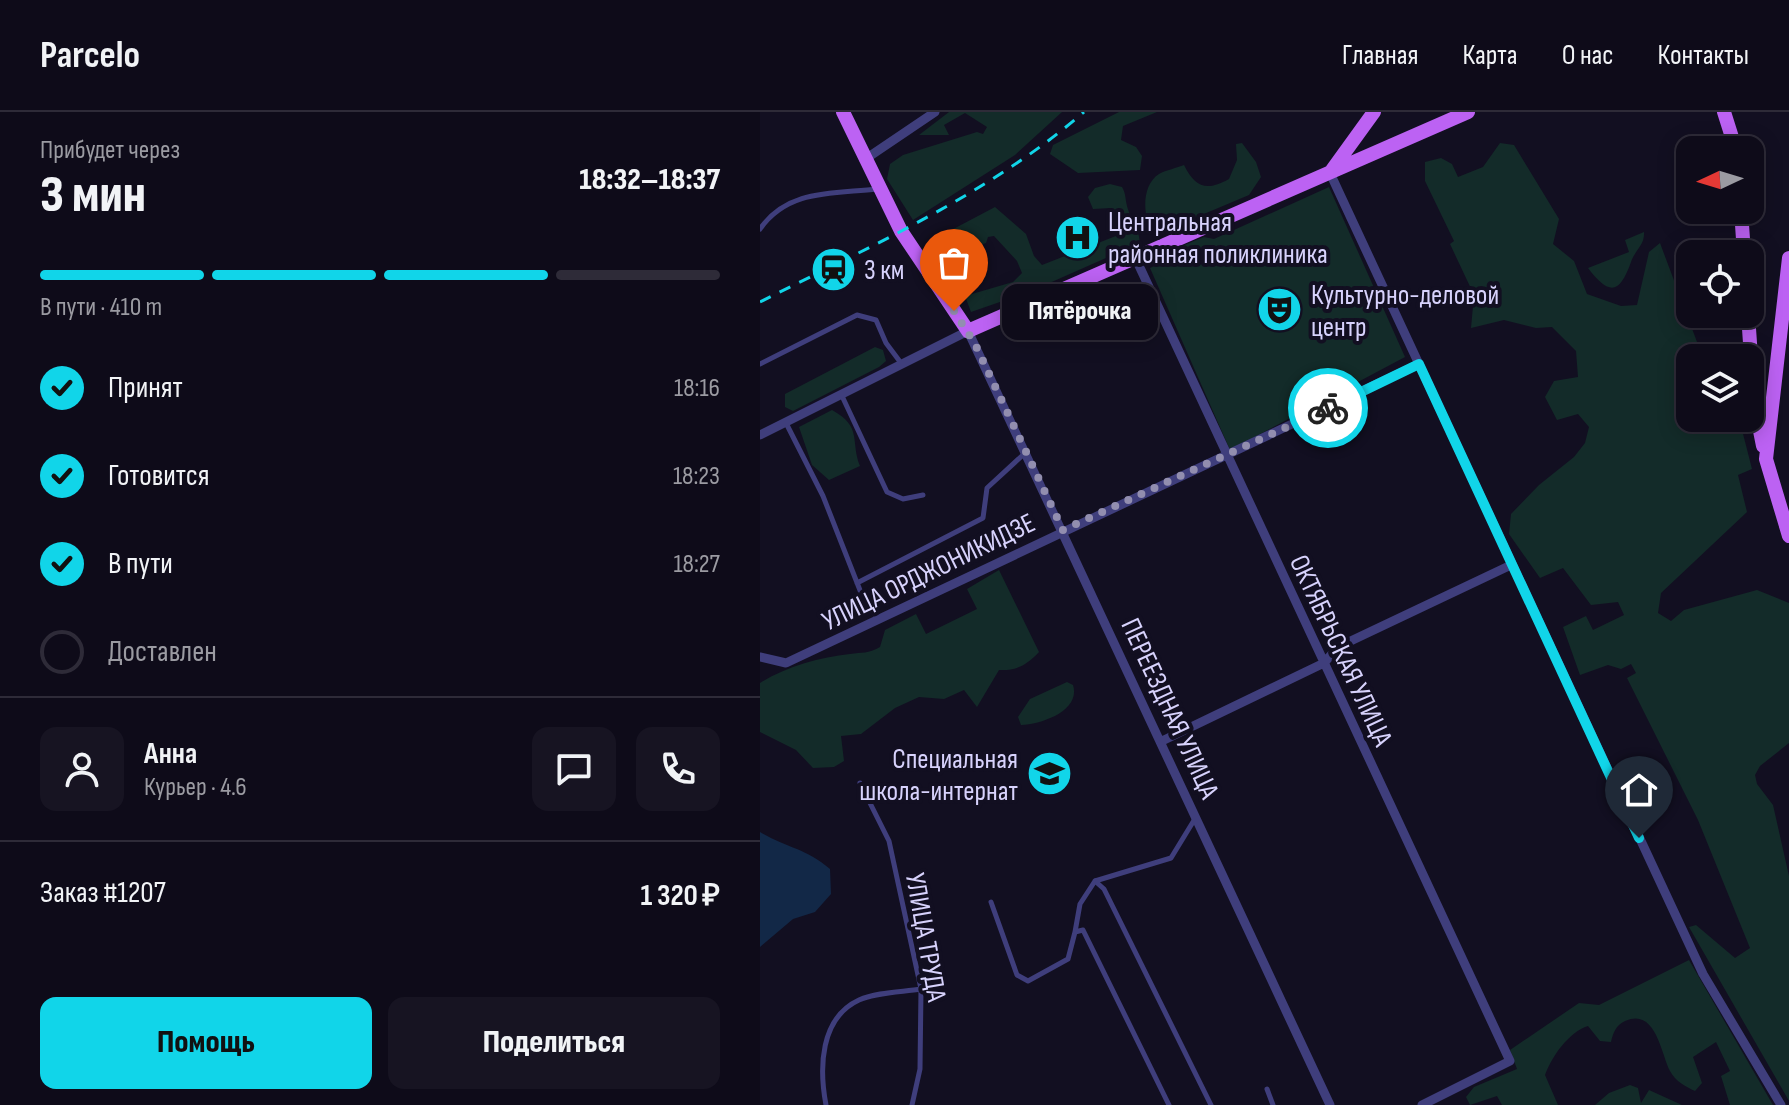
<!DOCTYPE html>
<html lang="ru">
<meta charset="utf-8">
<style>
:root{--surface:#0e0b19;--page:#171422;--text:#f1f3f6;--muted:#9b9ba2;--line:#2e2b38;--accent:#11d5e9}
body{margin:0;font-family:"Sofia Sans Condensed",sans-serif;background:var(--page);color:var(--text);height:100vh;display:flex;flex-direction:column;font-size:30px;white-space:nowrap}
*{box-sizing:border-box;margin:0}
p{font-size:26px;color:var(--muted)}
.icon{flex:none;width:44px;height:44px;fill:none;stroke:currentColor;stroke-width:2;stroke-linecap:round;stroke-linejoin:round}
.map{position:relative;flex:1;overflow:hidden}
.sheet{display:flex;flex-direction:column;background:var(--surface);width:760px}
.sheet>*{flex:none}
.needle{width:52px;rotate:266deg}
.fabs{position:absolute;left:916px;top:24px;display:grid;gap:16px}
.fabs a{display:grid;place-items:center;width:88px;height:88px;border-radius:16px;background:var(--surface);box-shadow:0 4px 20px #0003,0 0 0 2px var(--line);font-size:40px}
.pin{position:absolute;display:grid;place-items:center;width:68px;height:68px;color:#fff;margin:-82px -34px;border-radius:50% 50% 50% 0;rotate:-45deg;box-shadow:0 0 8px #0007}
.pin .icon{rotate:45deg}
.courier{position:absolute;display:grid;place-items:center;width:80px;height:80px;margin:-40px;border:6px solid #11d5e9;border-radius:50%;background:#fff;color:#222;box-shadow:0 2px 10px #0007}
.bubble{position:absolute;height:56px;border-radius:16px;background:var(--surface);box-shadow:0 4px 20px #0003,0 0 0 2px var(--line);font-size:26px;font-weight:800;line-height:56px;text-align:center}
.headline em{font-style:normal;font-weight:800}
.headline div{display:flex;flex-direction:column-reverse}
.headline{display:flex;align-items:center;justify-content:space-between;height:136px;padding:0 40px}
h1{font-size:52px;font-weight:800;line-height:60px}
.bar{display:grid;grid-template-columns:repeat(4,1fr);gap:12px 8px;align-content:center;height:96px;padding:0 40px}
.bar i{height:10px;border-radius:6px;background:var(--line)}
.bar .active{background:var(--accent)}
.bar p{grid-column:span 4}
.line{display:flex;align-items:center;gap:20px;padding:0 40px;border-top:2px solid var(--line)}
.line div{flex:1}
.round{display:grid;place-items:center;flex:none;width:84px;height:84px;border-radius:16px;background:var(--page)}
ol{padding:0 40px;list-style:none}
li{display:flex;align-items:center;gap:24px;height:88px}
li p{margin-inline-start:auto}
li .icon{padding:8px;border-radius:50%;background:var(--accent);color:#111;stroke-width:4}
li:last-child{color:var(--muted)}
li i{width:44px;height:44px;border:4px solid var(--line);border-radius:50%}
.action{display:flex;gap:16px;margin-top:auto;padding:16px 40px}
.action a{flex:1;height:92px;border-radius:16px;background:var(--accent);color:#111;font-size:32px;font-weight:800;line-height:92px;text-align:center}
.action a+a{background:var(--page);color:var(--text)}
header{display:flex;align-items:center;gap:48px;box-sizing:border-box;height:112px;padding:0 40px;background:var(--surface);border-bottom:2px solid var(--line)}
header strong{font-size:38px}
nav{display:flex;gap:44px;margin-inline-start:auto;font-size:28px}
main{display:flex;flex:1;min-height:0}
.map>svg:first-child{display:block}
.green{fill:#132b29}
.water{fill:#122847}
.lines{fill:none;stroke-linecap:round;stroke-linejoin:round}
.lane{stroke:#3f3e7c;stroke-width:5}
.street{stroke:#3f3e7c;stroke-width:9}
.primary{stroke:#bc62f3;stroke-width:14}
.rail{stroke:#11d5e9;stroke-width:3;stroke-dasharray:12 10;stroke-linecap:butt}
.done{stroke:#928eaf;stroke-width:8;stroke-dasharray:0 14.4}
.route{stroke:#11d5e9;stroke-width:10}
.labels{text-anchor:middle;stroke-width:8;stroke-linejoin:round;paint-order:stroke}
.poi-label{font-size:28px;fill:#d7d2fc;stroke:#120f21;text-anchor:start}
.street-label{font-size:28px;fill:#d7d2fc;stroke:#120f21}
</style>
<header>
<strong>Parcelo</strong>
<nav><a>Главная</a><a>Карта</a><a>О нас</a><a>Контакты</a></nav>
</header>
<main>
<section class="sheet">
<div class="headline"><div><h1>3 мин</h1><p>Прибудет через</p></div><em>18:32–18:37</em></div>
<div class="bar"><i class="active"></i><i class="active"></i><i class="active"></i><i></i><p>В пути · 410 m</p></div>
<ol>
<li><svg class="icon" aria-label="check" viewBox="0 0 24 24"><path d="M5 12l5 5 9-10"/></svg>Принят<p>18:16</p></li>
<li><svg class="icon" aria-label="check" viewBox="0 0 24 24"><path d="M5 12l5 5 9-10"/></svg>Готовится<p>18:23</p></li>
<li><svg class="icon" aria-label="check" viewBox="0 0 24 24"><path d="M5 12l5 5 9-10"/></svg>В пути<p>18:27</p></li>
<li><i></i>Доставлен</li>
</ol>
<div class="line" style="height:144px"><a class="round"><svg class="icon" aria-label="person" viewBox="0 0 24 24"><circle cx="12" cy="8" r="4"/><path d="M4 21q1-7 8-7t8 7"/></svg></a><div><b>Анна</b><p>Курьер · 4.6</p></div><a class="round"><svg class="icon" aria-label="chat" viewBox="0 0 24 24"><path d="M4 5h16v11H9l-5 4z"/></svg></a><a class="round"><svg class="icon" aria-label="phone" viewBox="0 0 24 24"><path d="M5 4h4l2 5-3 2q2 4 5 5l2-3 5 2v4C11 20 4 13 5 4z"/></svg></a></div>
<div class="line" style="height:104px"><div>Заказ #1207</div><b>1 320 ₽</b></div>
<div class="action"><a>Помощь</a><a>Поделиться</a></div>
</section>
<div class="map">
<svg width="1029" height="993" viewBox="0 0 1029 993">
<rect width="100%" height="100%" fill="#120f21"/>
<!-- green -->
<path class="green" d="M189,0H302L255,43L153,108L127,67L130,52L143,43L217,20L223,22L227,15L205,1L184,13L189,23H159Z
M359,0H397L363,14L361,28L376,35L382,44L380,58L318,61L290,42L293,33Z
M482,31L496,50L501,65L489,83L394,123C383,108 380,74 399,62C406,58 417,56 424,53C435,75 446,80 469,67L477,48L476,32Z
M740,31L754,33L799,107L793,132L814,149L827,182L861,194L877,193L889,140L900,131L943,246H930V306H979L992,357L978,363L987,400L901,481L898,501L911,509L924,498L997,478L1029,491V631L1000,654L995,663L997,672L1013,693L1029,764V989L929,815L936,813L975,846L990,836L938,708L867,566L876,561L871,552L861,557L848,553L820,563L803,515L826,504L833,518L864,503L858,490L831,493L803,456L780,466L749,422L751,402L779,373L814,345L825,331L829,315L818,302L797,308L785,285L794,269L818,265L816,239L792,215L776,216L744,208L711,216L714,183L690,132L694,129L665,69V50L681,46L692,52L698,65L723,55Z
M350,72L362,75C366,82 365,86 367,94C371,109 378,111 380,131L269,180L211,200L205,184L253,170L262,161L257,149L234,124L228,125L226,131L186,145L179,143L182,123L235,95L266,122L274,144L282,153L361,122L351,96L333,97L328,85L335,76Z
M569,75L645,245L470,338L390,156L414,145L417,136L444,125L454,127Z
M884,120C885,133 875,138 871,150C860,181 850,185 828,156L869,140L865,128Z
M115,235L123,238L126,249L119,255L33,299L25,295V282Z
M72,298C103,315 90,329 100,354L69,368L52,353L39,315Z
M239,458L279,540C267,553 256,559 239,558L217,595L204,578L184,587L159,585L135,596L101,622L81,624L84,649L74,655L53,656L36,638L0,620V571C25,555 60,545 90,542C102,540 108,542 120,535L125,518L156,502L166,522L217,497L207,477Z
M307,570L313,573C321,598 283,612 261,613L258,605L270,587Z
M929,848L1013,993H970L961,964L970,959L956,930L933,945L942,971L935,979C926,975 915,969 910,959C901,942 896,895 865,909C856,913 853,921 851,930L840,929L828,914C809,920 792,944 785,963L798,993H742L737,984L710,993L706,985L714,975L757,957L750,938L819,891L839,893Z
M870,973L878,976L881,991L889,978L922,993H835L849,981Z"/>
<!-- water -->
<path class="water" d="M0,720C27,736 46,736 70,757L71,782L55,800L33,807L0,835Z"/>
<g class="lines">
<!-- lane -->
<path class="lane" d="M0,117C28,77 73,82 117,77
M0,252L97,203L116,208L126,231L141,251
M82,284L127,380L143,387L163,383
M26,311L63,384L105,491L119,507
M97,471L223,406L227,376L264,342
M100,671L129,729L161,877L160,957L152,993
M335,769L344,777L451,993
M231,790L257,863L268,869L308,847L315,820L323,818L409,993
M315,820L320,792L335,769L411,746L436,705
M507,977L513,993
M66,993C59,956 60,906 99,888C117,880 142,880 161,877"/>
<!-- street -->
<path class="street" d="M104,48L175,0
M570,61L943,862L1021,993
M375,145L750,949L662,993
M0,323L208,219L570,993
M0,545L26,551L659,252
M402,629L564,551L578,535L751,453"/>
<!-- primary -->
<path class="primary" d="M83,0L141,119L208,219L708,0
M964,0L976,38
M572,58L614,0
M981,98L984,142
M1029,146L1006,347L1029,424
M988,202L994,289L1003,334"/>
<!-- rail -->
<path class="rail" d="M0,190C111,134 229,82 324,0"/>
</g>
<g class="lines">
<!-- done -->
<path class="done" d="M194,199L215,232L303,418L568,296"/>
<!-- route -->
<path class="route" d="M568,296L659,252L879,726"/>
</g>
<!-- icons -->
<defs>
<symbol id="hospital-disc" viewBox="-11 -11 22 22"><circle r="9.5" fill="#11d5e9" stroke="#120f21"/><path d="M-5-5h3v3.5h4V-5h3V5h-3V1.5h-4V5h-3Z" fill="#111"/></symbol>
<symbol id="station-disc" viewBox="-11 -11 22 22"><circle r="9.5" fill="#11d5e9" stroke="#120f21"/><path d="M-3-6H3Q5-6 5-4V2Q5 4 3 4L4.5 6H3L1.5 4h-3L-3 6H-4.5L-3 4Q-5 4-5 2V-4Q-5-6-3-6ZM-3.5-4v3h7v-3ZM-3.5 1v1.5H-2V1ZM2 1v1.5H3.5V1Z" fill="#111"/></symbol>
<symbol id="theatre-disc" viewBox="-11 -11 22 22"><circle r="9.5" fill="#11d5e9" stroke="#120f21"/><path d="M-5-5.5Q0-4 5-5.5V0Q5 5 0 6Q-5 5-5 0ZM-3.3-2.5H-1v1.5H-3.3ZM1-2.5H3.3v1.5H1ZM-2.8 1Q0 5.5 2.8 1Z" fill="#111"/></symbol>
<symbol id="school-disc" viewBox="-11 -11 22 22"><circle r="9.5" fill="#11d5e9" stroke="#120f21"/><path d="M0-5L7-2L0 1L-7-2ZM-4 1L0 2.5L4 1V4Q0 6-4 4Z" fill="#111"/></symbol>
</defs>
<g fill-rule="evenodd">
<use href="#hospital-disc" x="292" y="100" width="51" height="51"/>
<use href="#station-disc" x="48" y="132" width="51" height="51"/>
<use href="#theatre-disc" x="494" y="172" width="51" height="51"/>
<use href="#school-disc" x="264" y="636" width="51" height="51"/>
</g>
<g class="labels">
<!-- poi labels -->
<g class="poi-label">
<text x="348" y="119">Центральная<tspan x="348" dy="32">районная поликлиника</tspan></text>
<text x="104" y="167">3 км</text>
<text x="551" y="192">Культурно-деловой<tspan x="551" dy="32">центр</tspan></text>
<text x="258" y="656" text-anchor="end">Специальная<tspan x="258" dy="32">школа-интернат</tspan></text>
</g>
<!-- street labels -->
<g class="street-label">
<text transform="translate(168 459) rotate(-26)" y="10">УЛИЦА ОРДЖОНИКИДЗЕ</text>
<text transform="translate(582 538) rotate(65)" y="10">ОКТЯБРЬСКАЯ УЛИЦА</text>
<text transform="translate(411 596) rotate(65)" y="10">ПЕРЕЕЗДНАЯ УЛИЦА</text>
<text transform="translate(167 825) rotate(80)" y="10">УЛИЦА ТРУДА</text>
</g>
</g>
</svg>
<div class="fabs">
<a><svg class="needle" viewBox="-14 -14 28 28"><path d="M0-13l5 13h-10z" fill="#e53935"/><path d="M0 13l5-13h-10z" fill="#9b9ba2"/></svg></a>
<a><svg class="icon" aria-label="locate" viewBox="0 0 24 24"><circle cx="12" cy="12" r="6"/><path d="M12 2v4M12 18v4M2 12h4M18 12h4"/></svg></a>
<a><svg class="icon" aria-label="layers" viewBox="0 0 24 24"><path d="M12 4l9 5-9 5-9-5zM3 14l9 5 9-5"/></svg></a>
</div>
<div class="pin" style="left:194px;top:199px;background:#ea580c"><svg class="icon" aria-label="bag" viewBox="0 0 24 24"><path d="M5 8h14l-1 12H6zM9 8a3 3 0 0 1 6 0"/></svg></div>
<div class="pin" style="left:879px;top:726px;background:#1f2937"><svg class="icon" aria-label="home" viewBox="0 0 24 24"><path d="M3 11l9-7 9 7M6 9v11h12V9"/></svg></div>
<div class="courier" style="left:568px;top:296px"><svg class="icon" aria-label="bike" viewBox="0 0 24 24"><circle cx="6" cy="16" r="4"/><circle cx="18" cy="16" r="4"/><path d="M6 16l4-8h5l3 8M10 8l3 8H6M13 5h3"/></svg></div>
<div class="bubble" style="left:242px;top:172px;width:156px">Пятёрочка</div>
</div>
</main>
